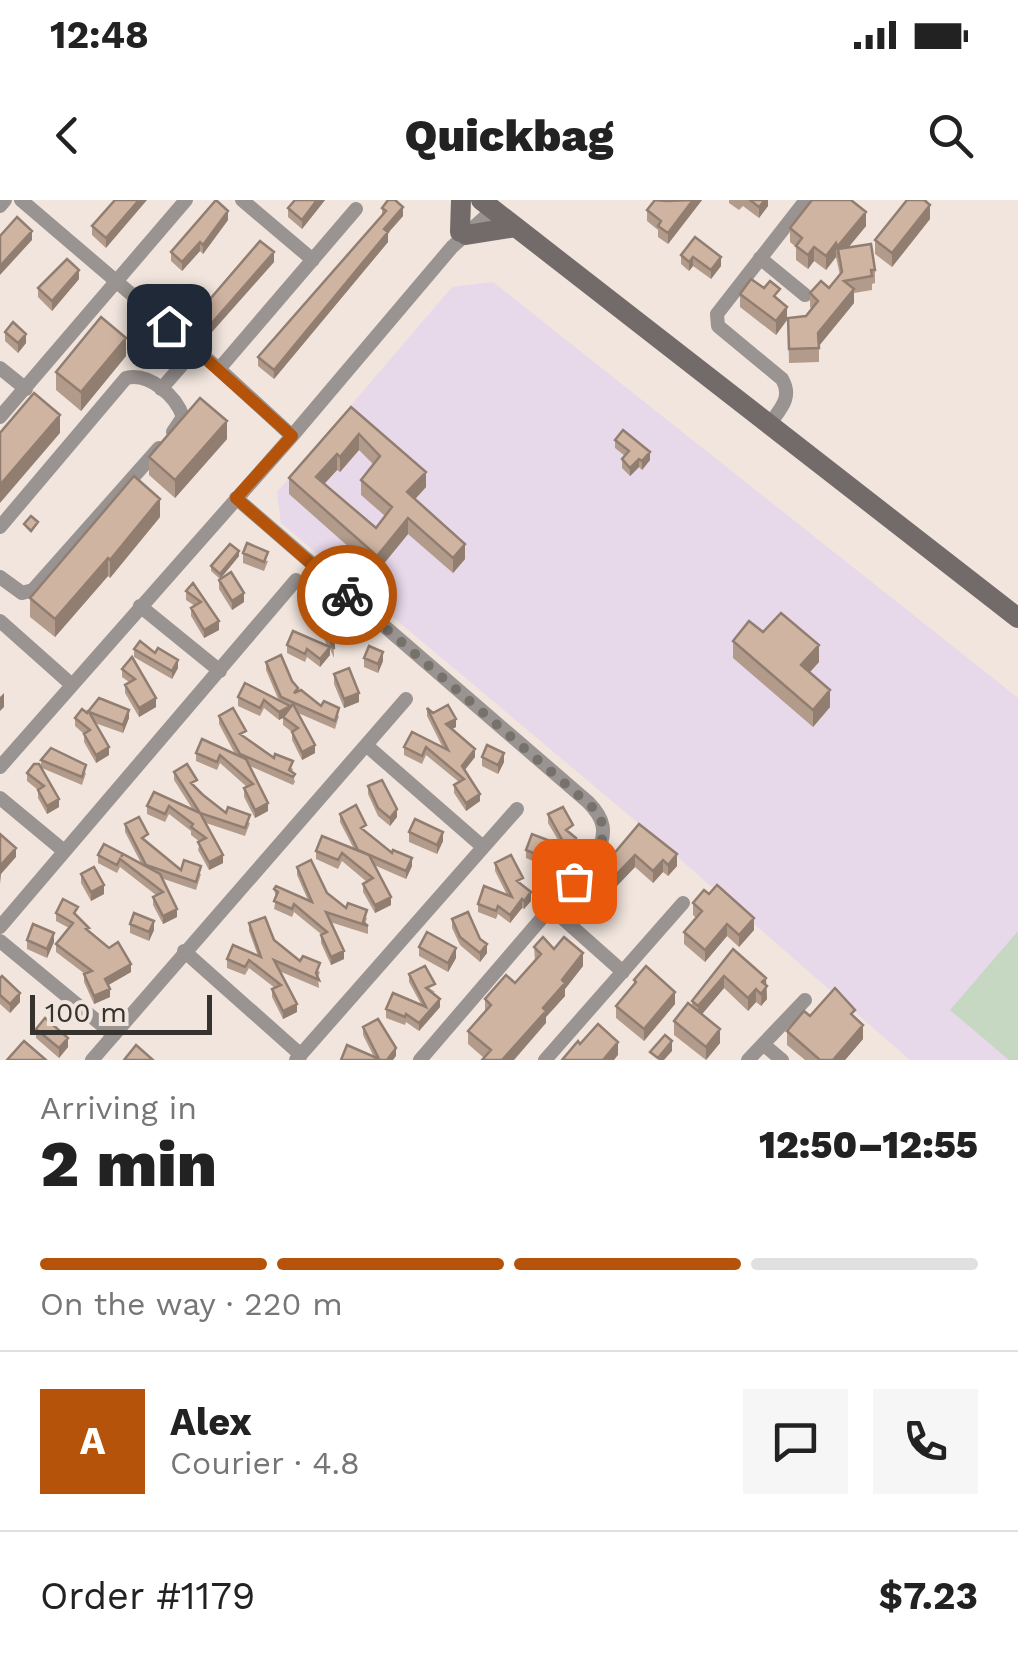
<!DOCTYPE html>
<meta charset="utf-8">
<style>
:root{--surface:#fff;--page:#f6f6f6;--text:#222;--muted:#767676;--line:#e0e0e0;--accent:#b45309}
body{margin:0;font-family:"Work Sans",sans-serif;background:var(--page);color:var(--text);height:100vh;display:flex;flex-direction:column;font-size:38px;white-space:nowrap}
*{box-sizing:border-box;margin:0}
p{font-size:32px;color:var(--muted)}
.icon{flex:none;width:55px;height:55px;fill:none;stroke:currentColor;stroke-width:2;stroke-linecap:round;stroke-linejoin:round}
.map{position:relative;height:860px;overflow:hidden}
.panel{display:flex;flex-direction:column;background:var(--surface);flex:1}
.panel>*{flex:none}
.scale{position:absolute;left:30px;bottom:25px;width:182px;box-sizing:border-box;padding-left:10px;border:5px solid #36322e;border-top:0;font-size:28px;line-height:35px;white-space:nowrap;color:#36322e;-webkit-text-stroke:8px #f1e5dd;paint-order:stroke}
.pin{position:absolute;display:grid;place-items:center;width:85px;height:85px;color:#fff;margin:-42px;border-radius:20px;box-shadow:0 5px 15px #0006}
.courier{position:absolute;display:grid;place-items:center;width:100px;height:100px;margin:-50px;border:8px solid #b45309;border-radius:50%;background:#fff;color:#222;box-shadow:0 2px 12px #0007}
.summary em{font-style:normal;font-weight:800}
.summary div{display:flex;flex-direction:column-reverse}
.summary{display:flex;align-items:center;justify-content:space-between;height:170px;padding:0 40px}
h1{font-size:65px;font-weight:800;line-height:75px}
.bar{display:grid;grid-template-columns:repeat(4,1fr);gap:15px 10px;align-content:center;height:120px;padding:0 40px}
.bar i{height:12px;border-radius:8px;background:var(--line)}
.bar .current{background:var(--accent)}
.bar p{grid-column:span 4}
.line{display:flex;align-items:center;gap:25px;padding:0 40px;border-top:2px solid var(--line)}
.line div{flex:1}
.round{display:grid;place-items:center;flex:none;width:105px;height:105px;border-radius:0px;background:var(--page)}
.status{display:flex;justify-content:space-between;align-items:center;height:70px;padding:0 50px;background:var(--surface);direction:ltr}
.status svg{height:28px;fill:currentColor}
header{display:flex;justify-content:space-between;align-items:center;height:130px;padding:0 40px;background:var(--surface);font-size:45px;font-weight:800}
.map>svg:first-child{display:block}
.education{fill:#e7d8ea}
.green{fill:#c7d8c2}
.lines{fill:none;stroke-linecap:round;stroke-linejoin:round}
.street{stroke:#999391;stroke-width:14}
.secondary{stroke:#736b69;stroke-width:20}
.wall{fill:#b29b8b;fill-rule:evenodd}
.shaded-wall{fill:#917e71}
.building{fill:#cfb4a2;stroke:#917e71;stroke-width:2.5;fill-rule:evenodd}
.done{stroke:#77716b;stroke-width:10;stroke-dasharray:0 18}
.route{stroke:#b45309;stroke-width:12}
</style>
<div class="status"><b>12:48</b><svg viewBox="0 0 49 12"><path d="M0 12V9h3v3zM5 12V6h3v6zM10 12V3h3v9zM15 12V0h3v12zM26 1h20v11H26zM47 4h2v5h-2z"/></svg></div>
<header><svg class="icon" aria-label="back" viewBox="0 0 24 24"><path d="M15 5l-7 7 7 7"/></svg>Quickbag<svg class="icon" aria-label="search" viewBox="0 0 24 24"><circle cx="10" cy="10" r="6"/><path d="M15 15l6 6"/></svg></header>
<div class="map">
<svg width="1018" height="860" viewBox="0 0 1018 860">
<rect width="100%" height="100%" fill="#f1e5dd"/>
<!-- education -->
<path class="education" d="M493,82L1018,498V860H910L643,627L281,323L277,292L452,87Z"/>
<!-- green -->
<path class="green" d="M1018,731V860H1009L950,810Z"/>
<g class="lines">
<!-- street -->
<path class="street" d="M21,0L219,169L292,236
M242,0L313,60
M0,6L5,0
M760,58L805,95
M0,168L26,189
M219,169L356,9
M161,189L196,149
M0,217L186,0
M769,225C780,209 793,198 782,179L718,126L717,114L806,0
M236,298L588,602C605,619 607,632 597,654L420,860
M0,327L126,178C149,172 176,196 183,217L173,232
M0,377L22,393L33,390L159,248
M140,406L220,471
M0,421L72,485
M366,545L483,647
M0,567L292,236L452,47L494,9
M0,598L64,651
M551,708L623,772
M0,727L296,380
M0,741L114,835
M184,751L301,855
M763,844L782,860
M92,860L406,499
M296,860L517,609
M545,860L683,703
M748,860L805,800"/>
<!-- secondary -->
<path class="secondary" d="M481,0L1018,418
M460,32L461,0
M466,35L516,27"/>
</g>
<!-- wall -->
<path class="wall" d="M115,0L106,48L92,35V26Z
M295,0H325L302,29L288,17V8Z
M667,0H702L668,44L658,37V30L647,21V10Z
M729,0H768V6L759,18L743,6L739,10L729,3Z
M907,0H927L930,19L892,67L875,54V40Z
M382,8L403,16L388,33V42L274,179L258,166V157L382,16Z
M228,20L203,54L200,51L182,71L171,61V52Z
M866,26L848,47L875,70V83L872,84V90L854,93V103L819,146V162L789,163L788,118L806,116L812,109L810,107V93L829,88L840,75L836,57L826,70L814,61L808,69L796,60V47L790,42V28Z
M681,55L721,57V66L711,79L693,66L689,71L681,64Z
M274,62L211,133L198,122V113Z
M79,79L52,111L38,97V88Z
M740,94L780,101L787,120L776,135L740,107Z
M5,132L26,143L18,153L5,141Z
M126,156L81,211L56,190V172Z
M351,207L426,287L415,299L465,359L453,373L408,334L377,372L289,294V278ZM359,250L373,264L361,280V295L385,316L376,328L324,284L337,270L340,272Z
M227,239L175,298L149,275V257Z
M615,240L650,260L642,270L639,267L630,276L622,268V259L625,256L615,248Z
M160,317L110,378L108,376L55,437L30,417V398Z
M243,353L268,361L264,371L243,363Z
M239,356L221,378L244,402L232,410L219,389V380L220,379L211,371V366Z
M193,383L219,430L204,438L191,416V408L195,406L186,400V391Z
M313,408L336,428L333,430L334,458L330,449V455L320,467L307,457L305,462L287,453V445L328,447L313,417Z
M763,432L819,462L810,472L830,507L813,527L733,458V441Z
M134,449L155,453L178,468L172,479L134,457Z
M132,457L156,507L139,517L125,493V485L129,482L122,477V469Z
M364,458L383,461L378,473L364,467Z
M266,462L292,481L298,491L339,516L335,529L298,513L315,553L302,560L292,540V532L283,525V518L279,520L264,508L260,516L238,506V497L279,501L266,470Z
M334,474L359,502L344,508L334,484Z
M427,508L456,527L452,529L475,557L465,570L480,601L466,611L454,593V585L459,582L426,555L422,564L404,555V547L443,548L427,516Z
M87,513L129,518L123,533L95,523L109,555L96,563L84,542V534L75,526V518Z
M219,516L246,539L293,569L292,572L295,582L293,585L250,566L268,611L255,618L244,597V588L247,587L220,563L217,570L196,561V553L235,554L219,524Z
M482,557L504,562L498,574L482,566Z
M41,560L86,573L82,585L42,568L59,607L47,614L38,598V590L27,581V573L41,568Z
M174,572L197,588L203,595L226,613L250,623L245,636L206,623L223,663L209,670L198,650L200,642L191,635V631L169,614L165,622L147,614V606L154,592L193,610L174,580Z
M368,586L397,617L390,626L378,616L368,594Z
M340,614L412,666L406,679L374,665L391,705L375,713L363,692V684L367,682L342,661L338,669L316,659V651L354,649L340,622Z
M548,614L573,634H572L576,646L558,672L526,658V650L561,645L548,623Z
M125,624L181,670L201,674L196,690L161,678L177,717L163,724L153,705V697L156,695L120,667L117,673L98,663V655L142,665L125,632Z
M639,624L677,666L668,676L663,672L653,683L635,667L613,690L602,680V668Z
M409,632L443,641L437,654L409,642Z
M495,663L523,686L531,701L524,709L522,708L510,723L498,714L496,719L478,712V704L507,695L495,671Z
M297,667L346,708L367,718L365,724L368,726V734L330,722L344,759L331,765L321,743V734L294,712L292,717L274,709L276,698L274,689L308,700L297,675Z
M81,674L104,694L91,701L81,683Z
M693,703L754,730L739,747L727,736L705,762L684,744V732L696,718L693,715Z
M56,713L78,715L77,716L89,732L131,772L108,785L110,797L94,804L84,782V774H85L56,752V744L69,728L56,721Z
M452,719L487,753L480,762L460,745L452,728Z
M249,723L300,761L320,772L318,777L319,788L279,771L297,812L283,819L272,797V789L275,788L249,768L245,775L227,768V759L258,756L249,731Z
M130,724L154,730L149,741L130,733Z
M27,740L54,742L47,758L27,749Z
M419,747L456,758L448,772L419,756Z
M534,747L554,749L583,766L565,789V796L546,817V823L484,858L468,844V831L485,812V799L515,783L535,761Z
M733,749L766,785L767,799L761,806L756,802L748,811L724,788L702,814L720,843L706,860L674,835V821L692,806V801Z
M409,774L435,792L433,793L440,807L419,831L406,822L405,825L386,818V809L421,804L409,782Z
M0,778L20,802L10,813L0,804Z
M634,780L675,804L644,841L616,818V806L634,784Z
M810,816L855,818L863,839L845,860H805L787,845V831Z
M363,827L396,856L341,860L374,857L363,835Z
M36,829L68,847L59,858L36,838Z"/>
<!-- shaded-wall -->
<path class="shaded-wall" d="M139,0H147L106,48V38Z
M317,0H325L302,29V20Z
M693,0H702L668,44V33Z
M765,0H768V6L759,18V7Z
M930,5V19L892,67V53Z
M403,7V16L388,33V42L274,179V170L384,29Z
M228,11V20L203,54V45Z
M866,12V26L839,59L838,49L837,61V47Z
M32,31V40L0,75V66Z
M200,42V51L182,71V62Z
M836,43V57L826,70V56Z
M814,47V61L808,69V55Z
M274,52V62L211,133V124Z
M693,57V66L689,71V62Z
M721,57V66L711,79V70Z
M79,70V79L52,111V101Z
M854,89V103L818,147V133Z
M787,107V120L776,135V121Z
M26,134V143L18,153V143Z
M126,138V156L81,211V192Z
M60,215V233L0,303V285Z
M227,221V239L175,298V280Z
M359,234V250L340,272V257Z
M650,252V260L642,270V261Z
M337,254V270L316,293V277Z
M639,259V267L630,276V268Z
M426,272V287L407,308V292Z
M160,299V317L110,378V360Z
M408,318V334L377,372V356Z
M465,344V359L453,373V358Z
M239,351V356L220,379V374Z
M108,358V376L55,437V419Z
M244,393V402L232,410V401Z
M219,421V430L204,438V430Z
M819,445V462L801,482V465Z
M330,447V455L320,467V459Z
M383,452V461L378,473V464Z
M178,460V468L172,479V471Z
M830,490V507L813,527V510Z
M4,493V507L0,511V497Z
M359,493V502L344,508V499Z
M156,498V507L139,517V508Z
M290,506V514L279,520V512Z
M129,510V518L123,533V525Z
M456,519V527L446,532V524Z
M315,545V553L302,560V552Z
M109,547V555L96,563V555Z
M475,549V557L462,573V566Z
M504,553V562L498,574V565Z
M480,594V601L466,611V603Z
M59,599V607L47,614V606Z
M268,603V611L255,618V610Z
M397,609V617L390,626V618Z
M443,632V641L437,654V645Z
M576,638V646L558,672V663Z
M16,648V657L1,674L0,684V666Z
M677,654V666L668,676V665Z
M223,655V663L209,670V662Z
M635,655V667L613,690V678Z
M412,658V666L406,679V671Z
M663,660V672L653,683V671Z
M104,685V694L91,701V692Z
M531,692V701L524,709V701Z
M391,697V705L375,713V705Z
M522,699V708L510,723V715Z
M177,709V717L163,724V716Z
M754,718V730L739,747V735Z
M154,721V730L149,741V732Z
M727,724V736L705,762V750Z
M54,733V742L47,758V749Z
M487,744V753L480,762V753Z
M456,748V758L448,772V763Z
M344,751V759L331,765V757Z
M583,753V766L565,789V796L546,817V823L514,860H502Z
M131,764V772L105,787V779Z
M724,776V788L698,819V806Z
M766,778L767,799L761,806L762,782Z
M110,789V797L94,804V796Z
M756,789V802L748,811V798Z
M675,792V804L644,841V829Z
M20,793V802L10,813V804Z
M440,799V807L419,831V823Z
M297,804V812L283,819V811Z
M863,825V839L845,860H833Z
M720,829V843L706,860V847Z
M68,838V847L59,858V848Z
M672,841V851L664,860H658Z
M618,842V855L614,860H603Z
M396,848V856L393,860H387Z"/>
<!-- building -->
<path class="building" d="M115,0H139L106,38L92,26Z
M216,0L228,11L203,45L200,42L182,62L171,52Z
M295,0H317L302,20L288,8Z
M388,0H395L403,7L384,29L388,32L274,170L258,157L386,11L382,8Z
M655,0L666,1L693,0L668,33L658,26L661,21L647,10Z
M750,0H765L759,7Z
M812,0H851L866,12L837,47L836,43L826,56L814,47L808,55L796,46L802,38L790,28Z
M907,0H924L930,5L892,53L875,40Z
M17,17L32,31L0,66V36Z
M695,37L721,57L711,70L693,57L689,62L681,55Z
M260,41L274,52L211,124L198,113Z
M871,44L875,70H871L872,76L844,81L854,89L818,133L819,148L789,149L788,118L806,116L818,101L810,93L821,81L829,88L842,72L838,49Z
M67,59L79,70L52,101L38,88Z
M751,79L764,88L770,81L780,89L774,96L787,107L776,121L740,94Z
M101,117L126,138L81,192L56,172Z
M13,122L26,134L18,143L5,132Z
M34,193L60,215L0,285V233Z
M200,198L227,221L175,280L149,257Z
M351,207L426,272L407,292L465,344L453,358L408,318L377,356L289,278ZM359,234L380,256L361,280L392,307L376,328L316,277L337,254L340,257Z
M623,230L650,252L642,261L639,259L630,268L622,259L629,251L615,240Z
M134,276L160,299L110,360L108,358L55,419L30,398Z
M31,316L38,322L31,331L24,324Z
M247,343L268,352L264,362L243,353Z
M230,344L239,351L220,374L211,366Z
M231,372L244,393L232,401L219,380Z
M193,383L219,421L204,430L191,408L201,402L186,391Z
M327,401L336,419L332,422L334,449L313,408Z
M781,413L819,445L801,465L830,490L813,510L733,441L749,421L763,432Z
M293,431L330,447L320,459L307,449L305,454L287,445Z
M140,441L155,453L158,448L178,460L172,471L134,449Z
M369,446L383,452L378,464L364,458Z
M281,455L292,481L298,488L294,493L301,490L321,506L324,501L339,508L335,521L281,497L266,462Z
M132,457L156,498L139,508L125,485L135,479L122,469Z
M349,468L359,493L344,499L334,474Z
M245,483L290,506L279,512L264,500L260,508L238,497Z
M99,498L129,510L123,525L89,512L109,547L96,555L84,534L90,530L75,518L82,509L87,513Z
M293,504L315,545L302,552L292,532L298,528L283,517Z
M448,505L456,519L446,524L475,549L462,566L480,594L466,603L454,585L464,579L426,547L422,556L404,547L412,532L448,550L427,508L433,513Z
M233,508L246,531L240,534L274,558L275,554L293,561L289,570L295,574L293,577L240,554L219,516Z
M202,539L246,559L268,603L255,610L244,588L253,584L220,555L217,562L196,553Z
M487,545L504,553L498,565L482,557Z
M51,548L86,565L82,577L41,560Z
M34,564H39L59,599L47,606L38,590L44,586L27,573Z
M187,564L197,580L191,583L203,595L226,613L228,607L250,615L245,628L200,613L174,572Z
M382,580L397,609L390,618L378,608L368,586Z
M154,592L200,613L223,655L209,662L198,642L206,638L191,627L193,624L169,606L165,614L147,606Z
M356,605L366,625L361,628L392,653L393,650L412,658L406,671L358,650L340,614Z
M563,607L573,625L566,630L576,638L558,663L526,650L532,634L566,647L548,614Z
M139,617L148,634L142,638L181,670L184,660L201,666L196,682L146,665L125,624Z
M415,619L443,632L437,645L409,632Z
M639,624L677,654L668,665L663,660L653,671L635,655L613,678L602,668Z
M0,634L16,648L0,666Z
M322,636L369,655L391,697L375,705L363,684L373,678L342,653L338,660L316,651Z
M104,644L123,654L121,657L123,654L160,674L177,709L163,716L153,697L163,692L120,659L117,665L98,655Z
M511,655L523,678L517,681L531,692L524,701L522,699L510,715L498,706L496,711L478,704L484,686L512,697L495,663Z
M311,660L327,693L346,708L348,703L367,710L363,722L368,726L326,712L344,751L331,757L321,735L327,732L294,704L292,709L274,701L278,692L274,689L276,686L312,702L297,667Z
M94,667L104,685L91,692L81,674Z
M717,685L754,718L739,735L727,724L705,750L684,732L702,711L693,703L704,690L709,694Z
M63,699L78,707L74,713L89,728L86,729L109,748L118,742L131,764L105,779L110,789L94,796L84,774L92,771L56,744L73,723L56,713Z
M468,712L480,739L487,744L480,753L460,737L452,719Z
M134,713L154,721L149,732L130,724Z
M265,717L274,740L300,761L303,756L320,763L316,773L319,780L274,760L297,804L283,811L272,789L281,785L249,760L245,767L227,759L233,745L261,757L249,723Z
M33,724L54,733L47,749L27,740Z
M427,732L456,748L448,763L419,747Z
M543,737L554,749L564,737L583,753L562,780L565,783L543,808L546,811L502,860H482L491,850L468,831L491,805L485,799L506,775L515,783L541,754L534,747Z
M733,749L766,778L762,782L767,786L761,794L756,789L748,798L724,776L698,806L692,801Z
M425,766L435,784L426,788L440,799L419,823L406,814L405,817L386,809L393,793L426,807L409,774Z
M646,766L675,792L644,829L616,806L636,782L634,780Z
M2,776L20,793L10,804L0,795V778Z
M835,788L855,810L851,814L863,825L833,860H820L787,831L804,811L810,816Z
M688,803L720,829L706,847L674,821Z
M45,818L68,838L59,848L36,829Z
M378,819L396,848L387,860H341L347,845L379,859L363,827Z
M598,824L618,842L603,860H562L578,841L580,844Z
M665,835L672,841L658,858L650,852Z
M24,841L46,860H7Z
M136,845L153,860H124Z"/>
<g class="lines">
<!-- done -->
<path class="done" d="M347,395L599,613C610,646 594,658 574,681"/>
<!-- route -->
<path class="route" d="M169,126L292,236L236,298L347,395"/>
</g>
</svg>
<div class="scale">100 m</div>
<div class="pin" style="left:574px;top:681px;background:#ea580c"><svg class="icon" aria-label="bag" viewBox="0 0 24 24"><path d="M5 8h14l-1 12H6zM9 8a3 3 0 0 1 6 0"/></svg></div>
<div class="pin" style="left:169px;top:126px;background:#1f2937"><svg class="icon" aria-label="home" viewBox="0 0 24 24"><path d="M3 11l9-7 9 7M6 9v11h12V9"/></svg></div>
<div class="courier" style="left:347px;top:395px"><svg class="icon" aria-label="bike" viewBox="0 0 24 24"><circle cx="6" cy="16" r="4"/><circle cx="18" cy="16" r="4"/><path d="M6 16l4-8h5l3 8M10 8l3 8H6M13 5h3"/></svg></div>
</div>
<section class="panel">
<div class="summary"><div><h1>2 min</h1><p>Arriving in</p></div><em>12:50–12:55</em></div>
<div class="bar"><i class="current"></i><i class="current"></i><i class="current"></i><i></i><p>On the way · 220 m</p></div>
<div class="line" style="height:180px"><b class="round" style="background:var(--accent);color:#fff">A</b><div><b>Alex</b><p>Courier · 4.8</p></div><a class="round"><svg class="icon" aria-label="chat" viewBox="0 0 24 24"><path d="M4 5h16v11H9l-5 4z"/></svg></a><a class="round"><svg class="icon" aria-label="phone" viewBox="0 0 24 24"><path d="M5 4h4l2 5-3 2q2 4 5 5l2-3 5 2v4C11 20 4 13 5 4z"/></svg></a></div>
<div class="line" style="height:130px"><div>Order #1179</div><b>$7.23</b></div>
</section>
